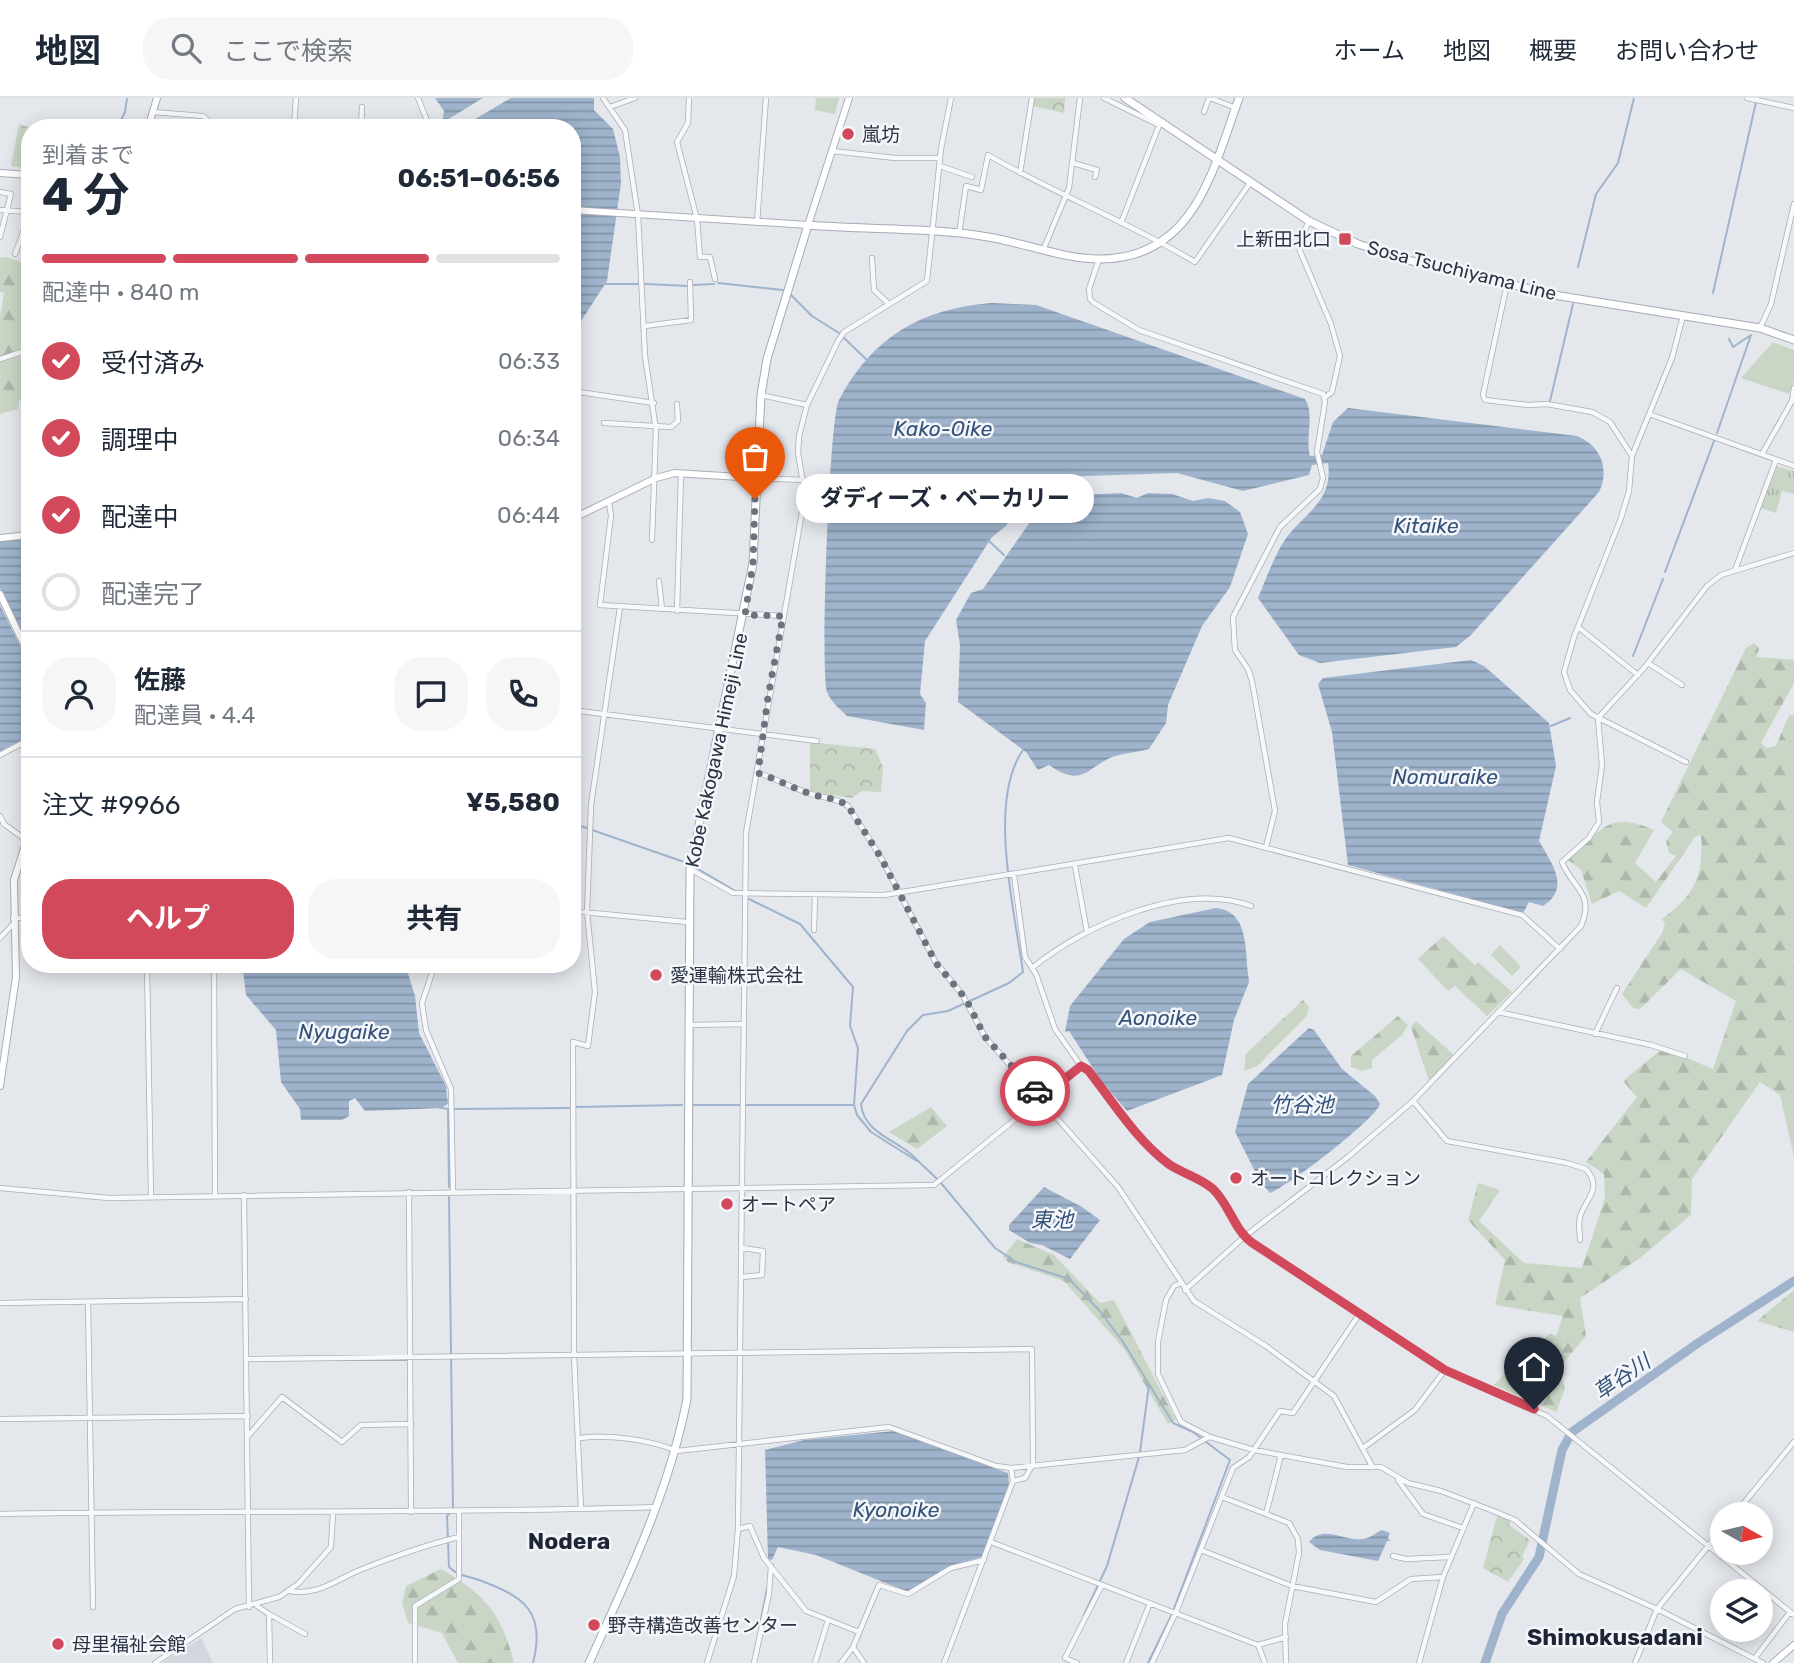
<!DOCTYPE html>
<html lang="ja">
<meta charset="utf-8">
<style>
:root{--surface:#fff;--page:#f6f6f7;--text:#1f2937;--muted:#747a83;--line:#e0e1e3;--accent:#d1495b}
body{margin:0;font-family:Rubik,"Noto Sans JP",sans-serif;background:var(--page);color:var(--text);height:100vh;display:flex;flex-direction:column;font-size:26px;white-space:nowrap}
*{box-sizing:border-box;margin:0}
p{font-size:23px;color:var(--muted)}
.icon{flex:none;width:38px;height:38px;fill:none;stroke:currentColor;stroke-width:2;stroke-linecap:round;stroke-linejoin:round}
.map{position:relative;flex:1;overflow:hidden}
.drawer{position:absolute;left:21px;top:21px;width:560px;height:854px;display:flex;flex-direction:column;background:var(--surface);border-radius:28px;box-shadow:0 4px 18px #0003}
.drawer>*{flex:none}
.needle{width:46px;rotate:98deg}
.controls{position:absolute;left:1710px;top:1404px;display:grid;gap:14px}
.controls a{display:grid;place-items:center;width:63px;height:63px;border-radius:50%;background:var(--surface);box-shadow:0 4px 18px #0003;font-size:35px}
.pin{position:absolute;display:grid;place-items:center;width:60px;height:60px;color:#fff;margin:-72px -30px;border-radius:50% 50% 50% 0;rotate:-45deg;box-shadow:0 0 7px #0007}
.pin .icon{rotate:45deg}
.courier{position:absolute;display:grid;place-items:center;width:70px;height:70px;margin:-35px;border:5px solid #d1495b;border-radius:50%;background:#fff;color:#222;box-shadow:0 2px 9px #0007}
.bubble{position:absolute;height:49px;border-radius:24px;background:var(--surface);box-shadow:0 4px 18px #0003;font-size:23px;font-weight:700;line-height:49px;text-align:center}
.head em{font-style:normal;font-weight:700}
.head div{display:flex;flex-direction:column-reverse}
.head{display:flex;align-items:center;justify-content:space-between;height:119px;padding:0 21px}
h1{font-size:46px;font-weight:700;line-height:52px}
.bar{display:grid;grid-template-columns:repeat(4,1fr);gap:10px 7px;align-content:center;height:84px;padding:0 21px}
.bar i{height:9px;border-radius:5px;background:var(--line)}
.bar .current{background:var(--accent)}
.bar p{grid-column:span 4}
.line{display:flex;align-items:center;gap:18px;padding:0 21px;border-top:2px solid var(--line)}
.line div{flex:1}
.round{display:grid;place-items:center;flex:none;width:74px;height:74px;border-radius:28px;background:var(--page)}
ol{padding:0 21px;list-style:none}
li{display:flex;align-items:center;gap:21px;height:77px}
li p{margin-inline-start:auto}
li .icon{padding:7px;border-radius:50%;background:var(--accent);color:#fff;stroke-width:4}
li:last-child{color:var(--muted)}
li i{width:38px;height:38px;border:4px solid var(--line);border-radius:50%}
.primary-button{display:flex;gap:14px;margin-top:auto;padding:14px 21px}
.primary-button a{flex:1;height:80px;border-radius:28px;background:var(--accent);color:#fff;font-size:28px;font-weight:700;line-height:80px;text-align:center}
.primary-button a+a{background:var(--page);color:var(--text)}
header{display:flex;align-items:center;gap:42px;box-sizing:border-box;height:98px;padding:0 35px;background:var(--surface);border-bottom:2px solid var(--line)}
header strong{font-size:33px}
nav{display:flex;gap:38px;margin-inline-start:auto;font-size:24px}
.search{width:490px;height:63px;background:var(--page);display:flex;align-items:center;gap:18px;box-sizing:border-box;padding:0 24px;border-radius:28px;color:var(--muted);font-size:26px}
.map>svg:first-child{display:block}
.built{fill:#d2d6de}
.grass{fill:url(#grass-tufts)}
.forest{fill:url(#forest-firs)}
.park{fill:url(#park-crowns)}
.pitch{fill:#c9d6c5}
.water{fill:url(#water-rules)}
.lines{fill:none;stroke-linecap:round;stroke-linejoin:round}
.stream{stroke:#9fb4cc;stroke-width:2}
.river{stroke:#9fb4cc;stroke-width:9}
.street-casing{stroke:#a9aeb7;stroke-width:6}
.secondary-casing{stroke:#a9aeb7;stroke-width:8}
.primary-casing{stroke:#a3abb8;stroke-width:9}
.street{stroke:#f7f8fa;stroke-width:4.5}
.secondary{stroke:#fff;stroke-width:6}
.primary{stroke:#fff;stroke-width:7}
.done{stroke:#6c737f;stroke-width:7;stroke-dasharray:0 12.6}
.route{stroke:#d1495b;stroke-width:9}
.poi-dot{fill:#d1495b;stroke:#f4f6f9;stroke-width:2.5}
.labels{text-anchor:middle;stroke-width:5;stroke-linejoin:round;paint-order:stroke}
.poi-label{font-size:19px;fill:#2b3445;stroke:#f4f6f9;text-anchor:start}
.street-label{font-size:19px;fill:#2b3445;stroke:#f4f6f9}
.water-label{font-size:21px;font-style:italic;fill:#34527a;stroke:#f4f6f9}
.quarter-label{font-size:23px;font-weight:bold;fill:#1d2536;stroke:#f4f6f9}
</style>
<header>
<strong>地図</strong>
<div class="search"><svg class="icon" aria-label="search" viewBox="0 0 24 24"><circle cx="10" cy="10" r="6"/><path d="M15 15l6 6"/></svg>ここで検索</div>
<nav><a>ホーム</a><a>地図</a><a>概要</a><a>お問い合わせ</a></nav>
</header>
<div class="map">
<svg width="1794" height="1565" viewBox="0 0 1794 1565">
<defs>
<pattern id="grass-tufts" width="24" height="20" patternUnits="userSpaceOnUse" patternTransform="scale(1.75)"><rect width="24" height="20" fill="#c9d6c5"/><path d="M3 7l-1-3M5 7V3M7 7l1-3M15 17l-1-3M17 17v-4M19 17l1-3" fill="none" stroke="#adb8ab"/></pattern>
<pattern id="forest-firs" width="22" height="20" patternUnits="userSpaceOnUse" patternTransform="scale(1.75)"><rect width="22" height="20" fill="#c9d6c5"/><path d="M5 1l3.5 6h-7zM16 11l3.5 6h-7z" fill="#adb8ab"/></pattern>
<pattern id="park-crowns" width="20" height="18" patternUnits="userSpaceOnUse" patternTransform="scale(1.75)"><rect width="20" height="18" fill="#c9d6c5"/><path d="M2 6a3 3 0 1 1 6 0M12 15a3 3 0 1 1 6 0" fill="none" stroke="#adb8ab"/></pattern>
<pattern id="water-rules" width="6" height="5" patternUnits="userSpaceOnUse" patternTransform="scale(1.75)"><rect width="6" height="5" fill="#9fb4cc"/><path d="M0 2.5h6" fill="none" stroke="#8293a7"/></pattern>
</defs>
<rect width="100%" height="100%" fill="#e4e7ec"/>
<!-- built -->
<path class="built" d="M201,1540L213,1565H162Z"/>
<!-- grass -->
<path class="grass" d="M816,0H839L835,16L815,12Z
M1776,368L1794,373V396L1782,393L1776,415L1761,410Z"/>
<!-- forest -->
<path class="forest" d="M19,26L30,30V71L11,68Z
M6,159L24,165L30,173V303L26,299L19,303L18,311L0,316V219L4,195L0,194V160Z
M1754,545L1759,550L1757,559L1794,562V585L1761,645L1766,650L1776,648L1789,617H1794V1059L1780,997L1760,984L1692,1081L1691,1117L1640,1160L1580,1200L1586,1238L1558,1271L1565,1291L1556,1314L1494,1287L1515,1264L1550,1236L1556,1238L1563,1218L1495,1207L1505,1162L1468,1122L1478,1085L1500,1092L1479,1123L1524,1165L1582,1170L1605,1100L1604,1076L1586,1064L1637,999L1623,983L1663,950L1713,971L1736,903L1681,871L1640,911L1633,910L1622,896L1662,835L1665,826L1662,821C1685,804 1699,789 1701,760C1701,752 1703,744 1700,737L1695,739L1646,810L1619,793L1592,806L1581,772L1568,762C1601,733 1607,712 1654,732L1635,765L1656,784L1676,758L1669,755L1666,743L1673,734L1661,724L1746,550Z
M1443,838L1475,867L1478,864L1512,894L1487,918L1455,888L1448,893L1418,861Z
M1500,847L1521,869L1512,878L1491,857Z
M1303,902L1309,909L1306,919L1257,968L1244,973L1246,956Z
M1398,918L1408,927L1402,937L1372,962V970L1362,973L1351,969V958Z
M1416,923L1454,957L1429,983L1411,929Z
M931,1009L947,1028L917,1051L889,1034Z
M1017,1141L1054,1157L1100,1205L1114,1202L1176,1322L1168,1326L1124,1251L1064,1183L1008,1164L1003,1159Z
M1794,1192V1234L1757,1223L1793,1193Z
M441,1471C485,1496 502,1516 514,1565H458L442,1535L408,1525L402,1505L406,1488Z"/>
<!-- park -->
<path class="park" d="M1034,0H1065L1064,15L1033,8Z
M810,644L875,651L883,669L881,694L862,693L852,700L810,694Z
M1497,1418L1510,1422L1509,1427L1530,1442L1522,1458L1524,1461L1508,1484L1483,1470Z"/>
<!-- pitch -->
<path class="pitch" d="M1773,244L1794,252V283L1789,296L1741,280Z"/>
<!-- water -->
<path class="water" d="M435,0H483L442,25L444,13Z
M511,0H594V12L613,31L620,59L621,85L607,183L572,237V30H460Z
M992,205L1036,207L1305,301C1315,316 1305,339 1310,358L1322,357L1333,324L1348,310L1577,338C1601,348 1610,371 1599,394L1471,537L1456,549L1320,565L1299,557L1258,500C1267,479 1276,452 1290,435C1310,412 1333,400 1328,365L1312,367L1309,377L1243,393L1177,375L1056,379L1025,395L1006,428L992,439L925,543L920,596L926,605L924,632L847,618C840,611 831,604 827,594C820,571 829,321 839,302C872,239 922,210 992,205Z
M1121,395L1137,400L1148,395L1172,396L1193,403L1208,400L1225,403L1240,414L1248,436L1230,489L1202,528L1168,607L1166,625L1149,651C1138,654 1126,655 1115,658C1087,668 1084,691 1049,667L1038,672L1026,654L958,604L960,547L956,522L971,495L983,491L1042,407L1058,398Z
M30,440V552L0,490V442Z
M0,507L30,568V638L0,653Z
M1471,562L1484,568L1549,625L1556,668L1539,743C1552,766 1571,790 1543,808L1529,804L1523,815L1348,767L1332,634L1318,586L1323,580Z
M1216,810C1248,813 1245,849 1248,875L1249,884L1234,922L1222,977L1127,1013L1102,984L1069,933L1065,934L1070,908L1124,841L1150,824Z
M238,866H405L415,898L419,935L446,988L448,1006L441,1010L365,1013L355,1000L349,1003V1018L342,1022H301L300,1011L281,984L276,932L246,897L243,872Z
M1309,930L1314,932L1342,971L1375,998L1380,1006C1376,1021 1287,1089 1270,1095L1260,1083L1235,1034L1248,986Z
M1044,1089L1082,1109L1100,1122L1070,1161L1042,1147L1030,1145L1009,1132V1127Z
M894,1333L1008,1375L1009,1388L982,1459L954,1467L908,1494L816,1457L778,1449L772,1462L768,1461L765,1352L804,1342Z
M1382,1432L1390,1435L1388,1440L1391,1443H1387L1378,1463L1320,1452L1309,1444C1323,1426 1343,1443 1362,1441C1369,1441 1375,1435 1382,1432Z"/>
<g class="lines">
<!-- stream -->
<path class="stream" d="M117,30L125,14L127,0
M1578,169L1596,96L1618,65L1634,0
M718,185L783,192
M605,186H639
M645,186L688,188
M693,187L714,186
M1713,195L1756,4
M791,197L812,218L839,235
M843,239L868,263
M1550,303L1573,206
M1717,335L1751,237L1733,249L1729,241
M988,442L1004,457
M1665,474L1714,343
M1633,558L1663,481
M1551,628L1570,620
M572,725L687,765
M695,769L737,794
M749,801L800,826L853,889L850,928L858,950L854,1007L857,1017L871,1034L917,1063
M692,1007H741
M746,1007H853
M436,1009L448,1011L449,1089
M575,1009L682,1007
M455,1011L569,1010
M937,1081C929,1073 921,1066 913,1058C895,1041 864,1035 861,1006L907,933L923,917L948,913L1009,885L1023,874C1015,815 987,703 1023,652
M941,1085L995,1150L1016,1164L1069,1181L1099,1212L1123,1244L1173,1325L1193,1334L1230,1362L1172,1516L1148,1565
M449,1099L453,1411L447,1418L449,1469C458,1478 468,1478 479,1482C525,1499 546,1514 533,1565
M1140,1354L1149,1287
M1084,1517L1107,1468L1139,1359
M760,1526L767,1491"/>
<!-- river -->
<path class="river" d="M1485,1565L1502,1516L1539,1459L1562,1352L1572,1334L1698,1245L1794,1183"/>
<defs>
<path id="street" d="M418,0L430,30
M603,0L625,32L638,117L645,258L656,332L652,442
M689,0L688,25L677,44L697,121L700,159H710L715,181
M1104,0L1159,27
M1210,0L1236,10
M1747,0L1794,10
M610,9L635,0
M153,14L203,18L217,30
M1204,14L1209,0
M294,30L296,0
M361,30L362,9
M832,53L895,60H940
M1073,65L1097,72L1095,79
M940,68L972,79
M1020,75L1032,0
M0,94L11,96L0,139
M0,112L30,114
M1309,123L1300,142V153L1331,226L1340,258L1332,294L1324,300
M757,125L766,0
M1121,125L1160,25
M959,136L966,88L981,92L988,57C1056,96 1128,124 1195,164L1250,85
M1044,150L1069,90L1080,0
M15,156L30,116
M872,160L874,192L889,206
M1099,161L1089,191L1090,201L1094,205L1139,232L1323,296L1325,304L1317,354L1323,380L1320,391L1280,429L1233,519L1235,552L1248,571L1252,583L1275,713L1266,749
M1507,186L1483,297L1485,302L1528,307L1547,306L1592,314L1610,324L1632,358
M1683,218L1672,260L1632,358L1629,393L1621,420L1574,539L1564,574L1570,592L1591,616L1686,664
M645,228L691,222L690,184
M1760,230L1771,206L1794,106
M0,261L30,251
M572,293L654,305
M761,297L807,307
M1649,316L1794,368
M604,325L671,329L678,323L677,306
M1762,356L1792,303L1794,290
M756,380L804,382
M609,404L611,418L600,507L783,518
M1735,472L1776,362
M659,483L662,511
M677,513L681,376
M1578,529L1638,577
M1648,565L1682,587
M572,612L817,643
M1598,620L1644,570L1707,488L1721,477L1794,455
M0,657L30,641
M758,675C776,681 793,690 811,696C824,700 837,700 848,708L880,758L936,865L962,896L985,939L1118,1089L1194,1203L1266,1248L1334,1298L1372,1368
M0,718L4,726L26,742
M1075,768L1087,834
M690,771L733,795L884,797L1229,740L1522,817L1560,851
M1014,777L1025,859L1036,876L1055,931L1081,968L1088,972L1147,1047L1171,1067L1210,1088L1219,1096L1244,1139L1445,1272L1547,1318L1794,1517
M572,813L687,824
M13,820H30
M814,832L815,797
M0,840L13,826
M147,866L151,1099
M214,866L215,1098
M435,866L422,905L426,932L451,991L453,1093
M1032,870C1084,827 1184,783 1251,808
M1498,914L1651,947L1685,958
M689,927L744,926
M1595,936L1617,890
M1413,1003L1447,1043L1567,1065L1586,1071C1604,1092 1584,1102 1580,1119C1578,1126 1580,1135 1580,1142
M0,1090L109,1100L934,1087L1081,968
M409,1094L411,1414
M244,1097L249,1509
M742,1179L762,1177L763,1153L742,1150
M1179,1186L1174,1188L1166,1202L1158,1244V1276L1181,1324L1210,1339L1254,1352L1347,1369H1381L1408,1385L1441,1393L1496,1414L1515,1422L1579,1476L1657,1511L1763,1565
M1185,1192L1244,1139L1348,1059L1413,1003L1581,828C1595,795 1573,791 1562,764L1589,740L1599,724L1597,704L1602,667L1598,620
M88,1204L93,1509
M0,1205L246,1201
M247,1261L1032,1251L1033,1366L1025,1380L1013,1383
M0,1321L248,1318
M249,1337L282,1299L342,1344L361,1327L411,1326
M580,1340C609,1336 651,1342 677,1353L889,1329L996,1368L1011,1370L1185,1352L1209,1339
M1363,1350L1415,1312L1445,1272
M1281,1357L1266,1416L1289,1425L1298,1441L1299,1455L1285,1526L1286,1565
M1398,1382L1423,1416L1463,1430
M1222,1399L1266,1416
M581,1411L574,1257L573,944L588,948L595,894L587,814L591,707L620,509
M0,1416C219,1412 438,1416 657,1409
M1735,1416L1794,1344
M738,1431L750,1428L764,1460L806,1513L859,1534
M991,1444L1258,1547L1265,1565
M1201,1452L1292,1488L1376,1504L1411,1481L1443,1479
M1393,1458L1406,1461L1450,1459
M289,1493C319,1498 335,1482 360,1472C392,1459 426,1447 459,1439
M257,1508L269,1516L270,1565
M269,1516L305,1536
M1258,1547L1286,1539
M1755,1560L1790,1514
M155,1565L235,1511L279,1499L298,1486L331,1449L333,1415
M415,1565V1508L459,1481V1414
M707,1565L734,1478L738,1431L746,735L805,397L798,355L799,338L807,307L838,243L844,234L927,183L941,51L951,0
M754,1565L769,1496L771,1468
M815,1565L828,1522
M841,1565L853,1549
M864,1565L853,1549L879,1487L908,1496L951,1470L984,1462
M944,1565L1013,1383L1011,1370
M1077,1565L1065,1560L1102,1487
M1126,1565L1150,1505
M1152,1565L1176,1514L1233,1370L1249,1359L1280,1313L1293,1315L1360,1215
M1419,1565L1443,1479L1474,1405
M1635,1565L1657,1511L1722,1431"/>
<path id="secondary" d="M148,30L157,0
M0,75L30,77
M572,112L808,127L849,0
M572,421L656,380L675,375L756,380
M0,440L30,437
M0,496L30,559
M0,988L16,879L14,782L30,732
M1773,1565L1794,1547"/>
<path id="primary" d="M1125,0L1309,123L1358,146L1412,163L1560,198L1760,230L1794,242
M589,1565C628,1479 669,1394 687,1301L690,771L753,465L761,297L767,261L808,127C868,132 930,129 988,139C1024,145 1061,160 1097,161C1194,163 1213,72 1239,0"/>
</defs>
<!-- street casing -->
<use href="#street" class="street-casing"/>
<!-- secondary casing -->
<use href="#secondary" class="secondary-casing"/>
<!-- primary casing -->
<use href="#primary" class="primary-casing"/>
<!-- street -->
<use href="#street" class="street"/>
<!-- secondary -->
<use href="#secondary" class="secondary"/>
<!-- primary -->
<use href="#primary" class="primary"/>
</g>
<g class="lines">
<!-- done -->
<path class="done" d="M755,401L753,465L745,517L783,518L768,599L758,675C776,681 793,690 811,696C824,700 837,700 848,708L880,758L936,865L966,901L985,939L1035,993"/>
<!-- route -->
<path class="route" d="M1035,993L1041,1000L1081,968L1088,972C1113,1004 1137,1043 1170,1067C1184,1076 1201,1080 1213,1091C1229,1106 1234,1131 1251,1144L1445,1272L1534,1311"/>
</g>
<!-- markers -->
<g class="poi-dot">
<circle cx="848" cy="36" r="7"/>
<rect x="1338" y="134" width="14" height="14" rx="3.5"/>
<circle cx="656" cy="877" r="7"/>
<circle cx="1236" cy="1080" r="7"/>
<circle cx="727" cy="1106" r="7"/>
<circle cx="594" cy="1527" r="7"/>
<circle cx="58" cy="1546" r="7"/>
</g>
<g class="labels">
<!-- poi labels -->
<g class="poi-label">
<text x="862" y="43">嵐坊</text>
<text x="1331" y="148" text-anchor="end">上新田北口</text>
<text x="670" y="884">愛運輸株式会社</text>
<text x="1250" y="1087">オートコレクション</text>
<text x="741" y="1113">オートペア</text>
<text x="608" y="1534">野寺構造改善センター</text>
<text x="72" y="1553">母里福祉会館</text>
</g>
<!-- street labels -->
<g class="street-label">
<text transform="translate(1462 172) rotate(14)" y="7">Sosa Tsuchiyama Line</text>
<text transform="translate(716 652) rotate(-78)" y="7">Kobe Kakogawa Himeji Line</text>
</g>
<!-- water labels -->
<g class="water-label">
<text x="943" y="338">Kako-Oike</text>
<text x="1426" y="435">Kitaike</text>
<text x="1445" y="686">Nomuraike</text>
<text x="1158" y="927">Aonoike</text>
<text x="344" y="941">Nyugaike</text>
<text x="1302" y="1014">竹谷池</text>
<text x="1052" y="1129">東池</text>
<text transform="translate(1622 1279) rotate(-34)" y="7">草谷川</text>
<text x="896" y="1419">Kyonoike</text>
</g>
<!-- quarter labels -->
<g class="quarter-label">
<text x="569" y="1451">Nodera</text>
<text x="1615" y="1547">Shimokusadani</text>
</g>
</g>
</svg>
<div class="controls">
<a><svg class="needle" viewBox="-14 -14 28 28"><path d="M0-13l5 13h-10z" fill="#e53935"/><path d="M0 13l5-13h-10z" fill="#747a83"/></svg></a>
<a><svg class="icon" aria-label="layers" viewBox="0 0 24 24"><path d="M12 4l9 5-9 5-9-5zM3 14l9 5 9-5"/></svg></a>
</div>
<div class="pin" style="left:755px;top:401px;background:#ea580c"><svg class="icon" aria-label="bag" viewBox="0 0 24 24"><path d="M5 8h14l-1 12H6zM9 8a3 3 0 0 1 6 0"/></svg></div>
<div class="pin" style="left:1534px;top:1311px;background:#1f2937"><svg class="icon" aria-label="home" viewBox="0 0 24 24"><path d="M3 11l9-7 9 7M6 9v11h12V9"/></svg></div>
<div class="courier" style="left:1035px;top:993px"><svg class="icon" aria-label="car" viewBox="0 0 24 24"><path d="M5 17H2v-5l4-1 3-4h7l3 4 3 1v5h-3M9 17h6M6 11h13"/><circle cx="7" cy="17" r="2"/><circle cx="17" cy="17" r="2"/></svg></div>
<div class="bubble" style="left:796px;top:376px;width:298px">ダディーズ・ベーカリー</div>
<section class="drawer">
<div class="head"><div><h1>4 分</h1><p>到着まで</p></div><em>06:51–06:56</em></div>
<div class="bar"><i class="current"></i><i class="current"></i><i class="current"></i><i></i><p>配達中 · 840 m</p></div>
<ol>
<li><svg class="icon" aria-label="check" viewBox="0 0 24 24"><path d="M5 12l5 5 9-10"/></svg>受付済み<p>06:33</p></li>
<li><svg class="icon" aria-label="check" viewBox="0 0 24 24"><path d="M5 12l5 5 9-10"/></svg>調理中<p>06:34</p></li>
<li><svg class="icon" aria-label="check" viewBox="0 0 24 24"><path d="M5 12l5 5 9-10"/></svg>配達中<p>06:44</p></li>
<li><i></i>配達完了</li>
</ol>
<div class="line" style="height:126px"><a class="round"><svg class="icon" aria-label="person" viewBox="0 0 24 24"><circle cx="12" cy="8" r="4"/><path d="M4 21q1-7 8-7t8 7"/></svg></a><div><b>佐藤</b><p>配達員 · 4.4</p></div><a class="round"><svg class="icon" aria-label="chat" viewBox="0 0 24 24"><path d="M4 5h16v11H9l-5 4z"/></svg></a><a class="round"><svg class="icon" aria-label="phone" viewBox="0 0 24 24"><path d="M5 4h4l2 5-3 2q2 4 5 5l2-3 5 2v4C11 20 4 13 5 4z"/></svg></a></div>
<div class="line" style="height:91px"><div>注文 #9966</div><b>¥5,580</b></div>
<div class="primary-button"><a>ヘルプ</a><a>共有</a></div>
</section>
</div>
